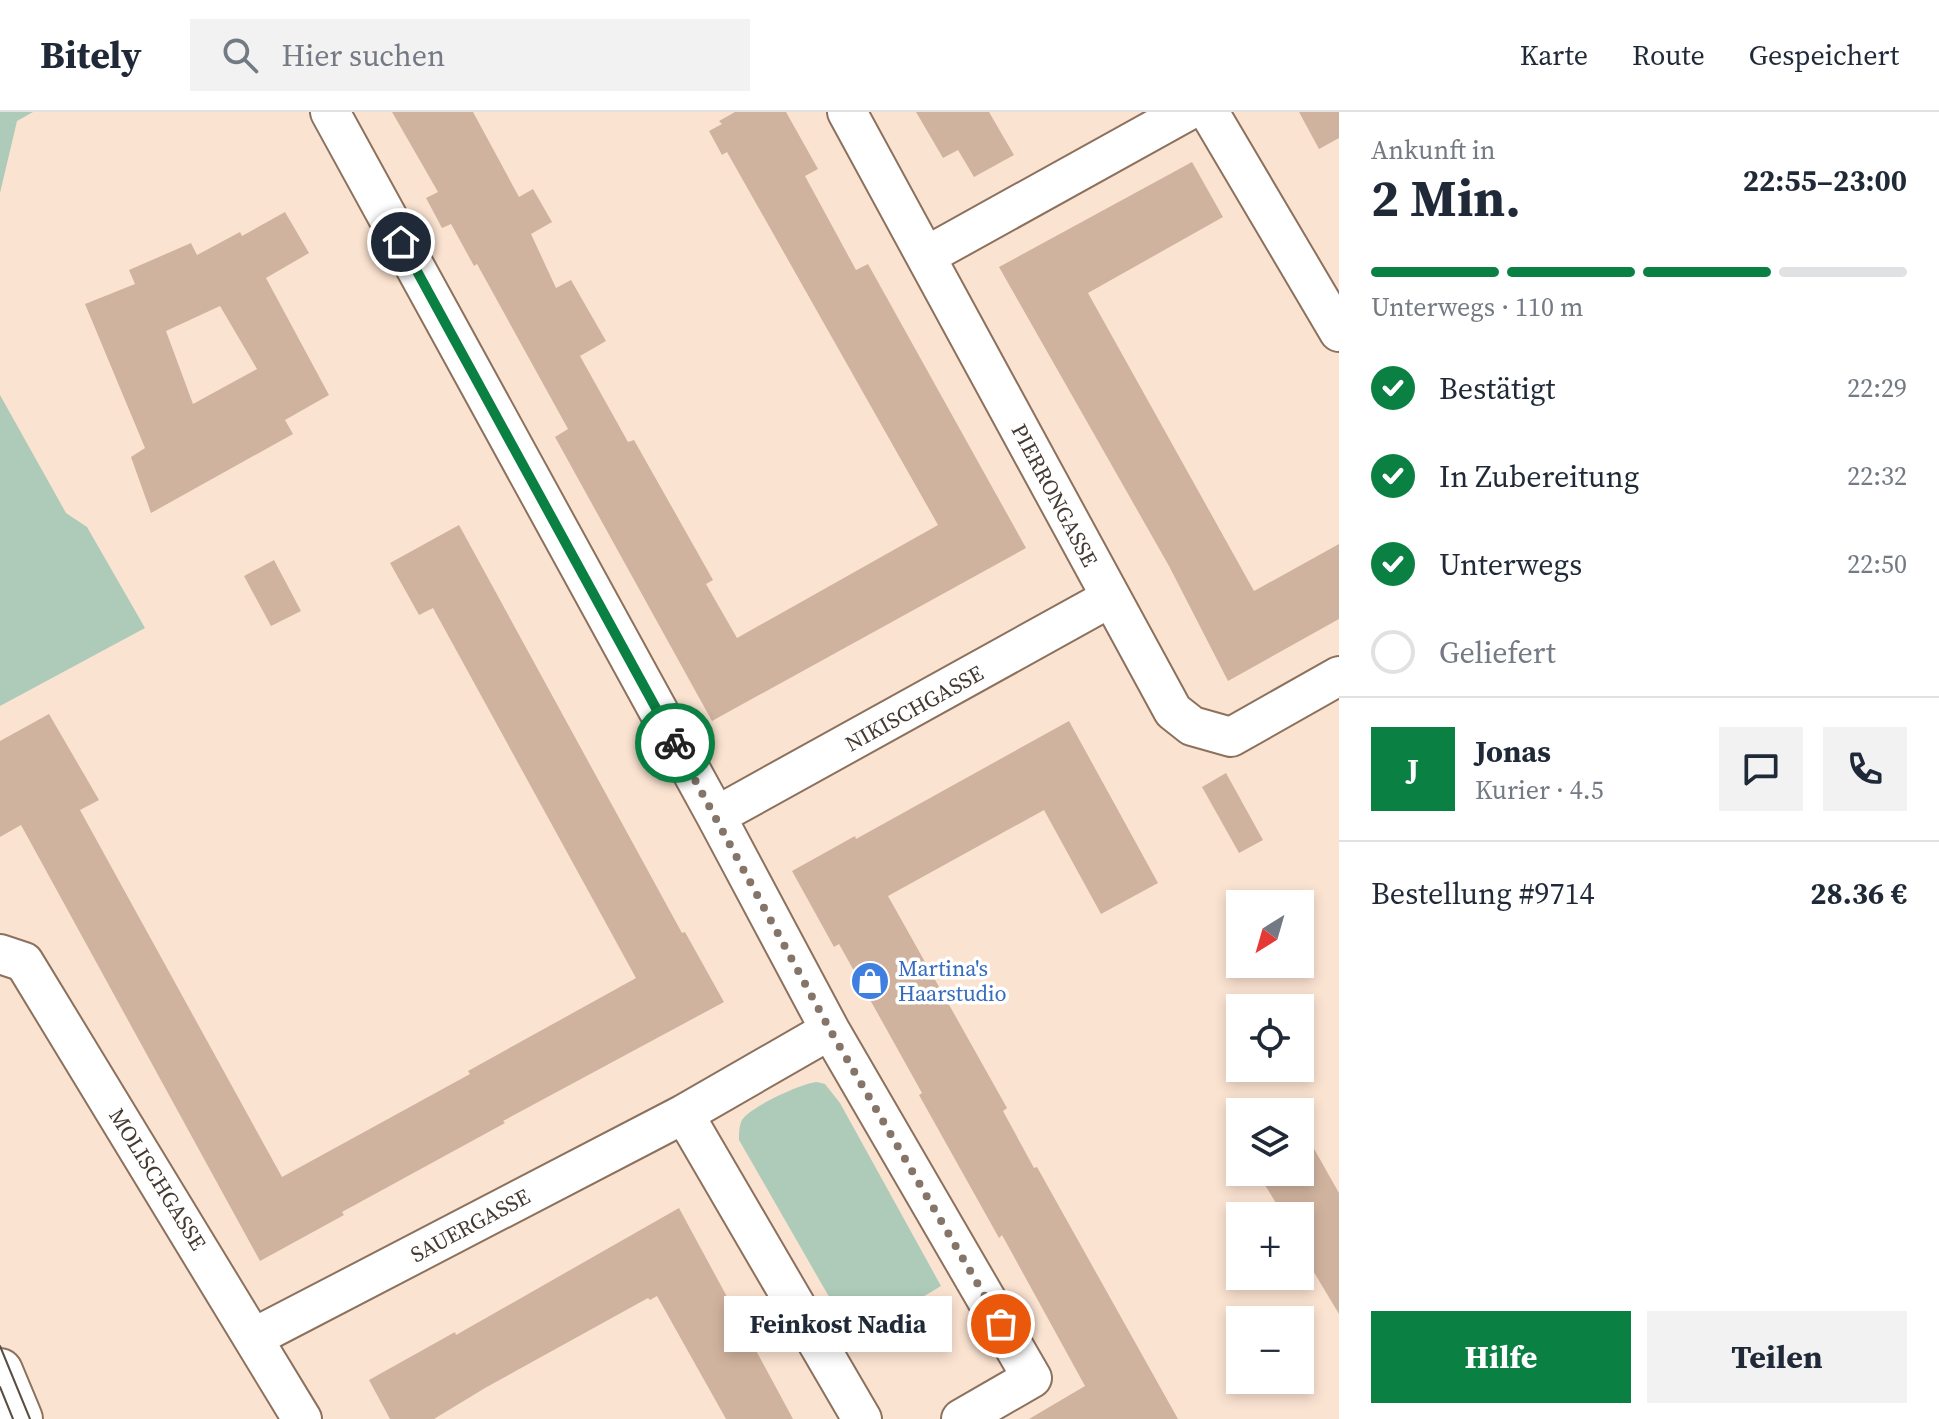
<!DOCTYPE html>
<html lang="de">
<meta charset="utf-8">
<style>
:root{--surface:#fff;--page:#f2f2f3;--text:#1f2937;--muted:#747a83;--line:#e0e1e3;--accent:#0b8043}
body{margin:0;font-family:"Source Serif 4",serif;background:var(--page);color:var(--text);height:100vh;display:flex;flex-direction:column;font-size:30px;white-space:nowrap}
*{box-sizing:border-box;margin:0}
p{font-size:26px;color:var(--muted)}
.icon{flex:none;width:44px;height:44px;fill:none;stroke:currentColor;stroke-width:2;stroke-linecap:round;stroke-linejoin:round}
.map{position:relative;flex:1;overflow:hidden}
.drawer{display:flex;flex-direction:column;background:var(--surface);width:600px}
.drawer>*{flex:none}
.needle{width:52px;rotate:217deg}
.tools{position:absolute;left:1226px;top:778px;display:grid;gap:16px}
.tools a{display:grid;place-items:center;width:88px;height:88px;border-radius:0px;background:var(--surface);box-shadow:0 4px 12px #0003;font-size:40px}
.pin{position:absolute;display:grid;place-items:center;width:68px;height:68px;color:#fff;margin:-34px;border:4px solid #fff;border-radius:50%;box-shadow:0 2px 8px #0007}
.courier{position:absolute;display:grid;place-items:center;width:80px;height:80px;margin:-40px;border:6px solid #0b8043;border-radius:50%;background:#fff;color:#222;box-shadow:0 2px 10px #0007}
.bubble{position:absolute;height:56px;border-radius:0px;background:var(--surface);box-shadow:0 4px 12px #0003;font-size:26px;font-weight:700;line-height:56px;text-align:center}
.summary em{font-style:normal;font-weight:700}
.summary div{display:flex;flex-direction:column-reverse}
.summary{display:flex;align-items:center;justify-content:space-between;height:136px;padding:0 32px}
h1{font-size:52px;font-weight:700;line-height:60px}
.bar{display:grid;grid-template-columns:repeat(4,1fr);gap:12px 8px;align-content:center;height:96px;padding:0 32px}
.bar i{height:10px;border-radius:6px;background:var(--line)}
.bar .active{background:var(--accent)}
.bar p{grid-column:span 4}
.line{display:flex;align-items:center;gap:20px;padding:0 32px;border-top:2px solid var(--line)}
.line div{flex:1}
.round{display:grid;place-items:center;flex:none;width:84px;height:84px;border-radius:0px;background:var(--page)}
ol{padding:0 32px;list-style:none}
li{display:flex;align-items:center;gap:24px;height:88px}
li p{margin-inline-start:auto}
li .icon{padding:8px;border-radius:50%;background:var(--accent);color:#fff;stroke-width:4}
li:last-child{color:var(--muted)}
li i{width:44px;height:44px;border:4px solid var(--line);border-radius:50%}
.cta{display:flex;gap:16px;margin-top:auto;padding:16px 32px}
.cta a{flex:1;height:92px;border-radius:0px;background:var(--accent);color:#fff;font-size:32px;font-weight:700;line-height:92px;text-align:center}
.cta a+a{background:var(--page);color:var(--text)}
header{display:flex;align-items:center;gap:48px;box-sizing:border-box;height:112px;padding:0 40px;background:var(--surface);border-bottom:2px solid var(--line)}
header strong{font-size:38px}
nav{display:flex;gap:44px;margin-inline-start:auto;font-size:28px}
.search{width:560px;height:72px;background:var(--page);display:flex;align-items:center;gap:20px;box-sizing:border-box;padding:0 28px;border-radius:0px;color:var(--muted);font-size:30px}
main{display:flex;flex:1;min-height:0}
.map>svg:first-child{display:block}
.green{fill:#adcbb8}
.building{fill:#d0b39e;fill-rule:evenodd}
.lines{fill:none;stroke-linecap:round;stroke-linejoin:round}
.minor-casing{stroke:#8c715d;stroke-width:42}
.major-casing{stroke:#8c715d;stroke-width:48}
.minor{stroke:#fff;stroke-width:38}
.major{stroke:#fff;stroke-width:44}
.tram{stroke:#5a4e43;stroke-width:2}
.done{stroke:#857569;stroke-width:8;stroke-dasharray:0 14.4}
.route{stroke:#0b8043;stroke-width:10}
.labels{text-anchor:middle;stroke-width:7;stroke-linejoin:round;paint-order:stroke}
.street-label{font-size:22px;fill:#453a31;stroke:#fff}
.shop-label{font-size:22px;fill:#366cbe;stroke:#fff;text-anchor:start}
</style>
<header>
<strong>Bitely</strong>
<div class="search"><svg class="icon" aria-label="search" viewBox="0 0 24 24"><circle cx="10" cy="10" r="6"/><path d="M15 15l6 6"/></svg>Hier suchen</div>
<nav><a>Karte</a><a>Route</a><a>Gespeichert</a></nav>
</header>
<main>
<div class="map">
<svg width="1339" height="1307" viewBox="0 0 1339 1307">
<rect width="100%" height="100%" fill="#fbe3d1"/>
<!-- green -->
<path class="green" d="M0,0H33L17,9L0,81Z
M0,283L66,401L87,415L145,516L0,594Z
M817,970L825,972L840,991L941,1174L856,1225L851,1223L739,1028C739,1021 739,1014 742,1008C750,995 802,971 817,970Z"/>
<!-- building -->
<path class="building" d="M392,0H473L519,85L533,77L552,110L531,122L556,176L571,168L606,229L580,244L628,330L634,328L713,468L706,472L737,526L938,413L727,40L722,43L709,19L722,12L719,9L735,0H786L818,57L805,64L856,158L868,152L1026,436L712,609L555,325L568,317L477,152L474,154L451,112L442,116L426,86L438,80Z
M916,0H989L1014,43L974,65L958,38L943,46Z
M1299,0H1339V26L1319,37Z
M1192,50L1223,105L1088,181L1254,479L1339,432V507L1228,569L1169,454L999,155Z
M285,100L309,141L266,166L329,283L285,308L293,322L151,401L131,345L145,336L85,192L135,172L129,158L191,131L197,143L240,120L242,124ZM220,194L257,257L193,292L166,219Z
M459,413L682,821L685,820L724,890L503,1009L505,1011L342,1100L344,1103L260,1149L21,713L0,725V629L49,602L99,688L80,698L282,1065L470,962L468,959L636,866L433,496L419,503L390,451Z
M274,448L301,499L271,514L244,464Z
M1069,609L1158,771L1101,802L1044,698L888,784L1007,996L1003,999L1034,1056L1037,1055L1178,1307H1029L1085,1274L1002,1123L999,1126L919,983L922,981L839,832L834,835L792,759L855,724L856,727Z
M1226,661L1263,728L1239,741L1202,675Z
M1300,1012L1339,1081V1202L1300,1137V1104H1284L1257,1060H1300Z
M679,1096L793,1307H726L657,1184L650,1188L648,1186L485,1276L434,1307H390L369,1268L455,1220L456,1223Z"/>
<g class="lines">
<defs>
<path id="minor" d="M330,0L716,704L830,918
M847,0L1173,599L1192,614L1231,625L1339,564
M1209,0L1339,220
M926,144L1186,0
M716,704L1110,486
M0,842L24,850L302,1307
M684,1002L862,1307
M255,1225L684,1002L830,918L1032,1266L961,1307"/>
<path id="major" d="M0,1259L20,1307"/>
</defs>
<!-- minor casing -->
<use href="#minor" class="minor-casing"/>
<!-- major casing -->
<use href="#major" class="major-casing"/>
<!-- minor -->
<use href="#minor" class="minor"/>
<!-- major -->
<use href="#major" class="major"/>
<!-- tram -->
<path class="tram" d="M0,1234L30,1307
M0,1275L13,1307"/>
</g>
<g class="lines">
<!-- done -->
<path class="done" d="M675,631L830,918L1001,1212"/>
<!-- route -->
<path class="route" d="M401,130L675,631"/>
</g>
<!-- icons -->
<defs>
<symbol id="shop-disc" viewBox="-11 -11 22 22"><circle r="9.5" fill="#3f7fe0" stroke="#fff"/><path d="M-5-2.5h2.3a2.7 3.5 0 0 1 5.4 0H5L5.5 6h-11ZM-1.5-2.5h3a1.5 2.3 0 0 0-3 0Z" fill="#fff"/></symbol>
</defs>
<g fill-rule="evenodd">
<use href="#shop-disc" x="848" y="847" width="44" height="44"/>
</g>
<g class="labels">
<!-- street labels -->
<g class="street-label">
<text transform="translate(1055 383) rotate(62)" y="8">PIERRONGASSE</text>
<text transform="translate(914 596) rotate(-29)" y="8">NIKISCHGASSE</text>
<text transform="translate(158 1067) rotate(58)" y="8">MOLISCHGASSE</text>
<text transform="translate(470 1113) rotate(-28)" y="8">SAUERGASSE</text>
</g>
<!-- shop labels -->
<g class="shop-label">
<text x="898" y="864">Martina's<tspan x="898" dy="25">Haarstudio</tspan></text>
</g>
</g>
</svg>
<div class="tools">
<a><svg class="needle" viewBox="-14 -14 28 28"><path d="M0-13l5 13h-10z" fill="#e53935"/><path d="M0 13l5-13h-10z" fill="#747a83"/></svg></a>
<a><svg class="icon" aria-label="locate" viewBox="0 0 24 24"><circle cx="12" cy="12" r="6"/><path d="M12 2v4M12 18v4M2 12h4M18 12h4"/></svg></a>
<a><svg class="icon" aria-label="layers" viewBox="0 0 24 24"><path d="M12 4l9 5-9 5-9-5zM3 14l9 5 9-5"/></svg></a>
<a>+</a>
<a>−</a>
</div>
<div class="pin" style="left:1001px;top:1212px;background:#ea580c"><svg class="icon" aria-label="bag" viewBox="0 0 24 24"><path d="M5 8h14l-1 12H6zM9 8a3 3 0 0 1 6 0"/></svg></div>
<div class="pin" style="left:401px;top:130px;background:#1f2937"><svg class="icon" aria-label="home" viewBox="0 0 24 24"><path d="M3 11l9-7 9 7M6 9v11h12V9"/></svg></div>
<div class="courier" style="left:675px;top:631px"><svg class="icon" aria-label="bike" viewBox="0 0 24 24"><circle cx="6" cy="16" r="4"/><circle cx="18" cy="16" r="4"/><path d="M6 16l4-8h5l3 8M10 8l3 8H6M13 5h3"/></svg></div>
<div class="bubble" style="left:724px;top:1184px;width:228px">Feinkost Nadia</div>
</div>
<section class="drawer">
<div class="summary"><div><h1>2 Min.</h1><p>Ankunft in</p></div><em>22:55–23:00</em></div>
<div class="bar"><i class="active"></i><i class="active"></i><i class="active"></i><i></i><p>Unterwegs · 110 m</p></div>
<ol>
<li><svg class="icon" aria-label="check" viewBox="0 0 24 24"><path d="M5 12l5 5 9-10"/></svg>Bestätigt<p>22:29</p></li>
<li><svg class="icon" aria-label="check" viewBox="0 0 24 24"><path d="M5 12l5 5 9-10"/></svg>In Zubereitung<p>22:32</p></li>
<li><svg class="icon" aria-label="check" viewBox="0 0 24 24"><path d="M5 12l5 5 9-10"/></svg>Unterwegs<p>22:50</p></li>
<li><i></i>Geliefert</li>
</ol>
<div class="line" style="height:144px"><b class="round" style="background:var(--accent);color:#fff">J</b><div><b>Jonas</b><p>Kurier · 4.5</p></div><a class="round"><svg class="icon" aria-label="chat" viewBox="0 0 24 24"><path d="M4 5h16v11H9l-5 4z"/></svg></a><a class="round"><svg class="icon" aria-label="phone" viewBox="0 0 24 24"><path d="M5 4h4l2 5-3 2q2 4 5 5l2-3 5 2v4C11 20 4 13 5 4z"/></svg></a></div>
<div class="line" style="height:104px"><div>Bestellung #9714</div><b>28.36 €</b></div>
<div class="cta"><a>Hilfe</a><a>Teilen</a></div>
</section>
</main>
